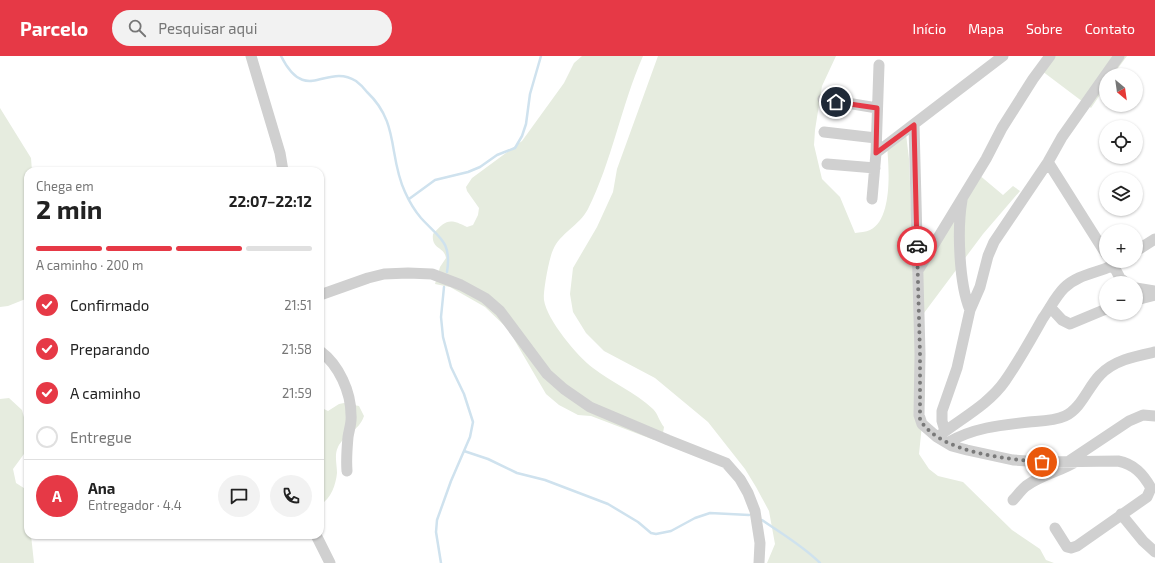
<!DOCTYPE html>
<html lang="pt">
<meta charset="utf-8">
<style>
:root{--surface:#fff;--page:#f2f2f2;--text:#222;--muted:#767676;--line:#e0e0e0;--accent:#e63946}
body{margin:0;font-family:"Exo 2",sans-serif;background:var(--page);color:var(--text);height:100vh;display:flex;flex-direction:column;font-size:15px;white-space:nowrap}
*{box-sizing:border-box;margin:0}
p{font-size:13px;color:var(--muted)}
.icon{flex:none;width:22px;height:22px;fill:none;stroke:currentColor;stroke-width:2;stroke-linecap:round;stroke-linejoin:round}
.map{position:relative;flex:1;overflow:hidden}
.panel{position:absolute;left:24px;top:111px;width:300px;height:372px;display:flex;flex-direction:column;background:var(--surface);border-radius:12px;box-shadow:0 1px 3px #0004}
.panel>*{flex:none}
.needle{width:26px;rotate:151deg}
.buttons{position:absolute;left:1099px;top:12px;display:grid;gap:8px}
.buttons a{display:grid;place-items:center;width:44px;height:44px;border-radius:50%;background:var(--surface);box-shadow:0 1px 3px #0004;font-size:20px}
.pin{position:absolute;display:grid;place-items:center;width:34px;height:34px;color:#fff;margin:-17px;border:2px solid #fff;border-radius:50%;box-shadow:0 1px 4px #0007}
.courier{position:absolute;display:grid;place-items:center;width:40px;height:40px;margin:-20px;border:3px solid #e63946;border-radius:50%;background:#fff;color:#222;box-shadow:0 1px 5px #0007}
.summary em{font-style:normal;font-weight:700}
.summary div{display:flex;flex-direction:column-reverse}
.summary{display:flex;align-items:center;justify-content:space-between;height:68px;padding:0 12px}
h1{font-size:26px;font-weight:700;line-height:30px}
.bar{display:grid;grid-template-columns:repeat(4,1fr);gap:6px 4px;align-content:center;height:48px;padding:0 12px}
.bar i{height:5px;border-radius:3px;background:var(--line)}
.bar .on{background:var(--accent)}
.bar p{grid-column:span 4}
.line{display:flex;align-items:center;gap:10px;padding:0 12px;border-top:1px solid var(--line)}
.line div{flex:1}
.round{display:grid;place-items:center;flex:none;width:42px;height:42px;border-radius:21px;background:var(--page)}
ol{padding:0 12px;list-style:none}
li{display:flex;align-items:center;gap:12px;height:44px}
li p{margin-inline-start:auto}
li .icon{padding:4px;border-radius:50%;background:var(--accent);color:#fff;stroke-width:4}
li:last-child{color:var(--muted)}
li i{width:22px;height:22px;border:2px solid var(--line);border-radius:50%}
header{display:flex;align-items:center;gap:24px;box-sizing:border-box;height:56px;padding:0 20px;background:var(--accent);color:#fff}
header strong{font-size:19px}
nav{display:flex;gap:22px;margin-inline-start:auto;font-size:14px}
.search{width:280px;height:36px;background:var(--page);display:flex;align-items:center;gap:10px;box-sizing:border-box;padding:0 14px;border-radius:22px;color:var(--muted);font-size:15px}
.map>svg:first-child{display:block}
.green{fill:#e6ecdf}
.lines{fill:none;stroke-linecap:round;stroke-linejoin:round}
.stream{stroke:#cfe2ee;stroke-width:2.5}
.minor{stroke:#d0d0d0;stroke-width:11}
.done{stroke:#7a7a7a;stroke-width:4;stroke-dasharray:0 7.2}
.route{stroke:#e63946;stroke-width:5}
</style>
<header>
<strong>Parcelo</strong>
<div class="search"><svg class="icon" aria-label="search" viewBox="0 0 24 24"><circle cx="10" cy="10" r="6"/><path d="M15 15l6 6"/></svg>Pesquisar aqui</div>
<nav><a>Início</a><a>Mapa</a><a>Sobre</a><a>Contato</a></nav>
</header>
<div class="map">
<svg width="1155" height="507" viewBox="0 0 1155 507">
<rect width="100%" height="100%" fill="#fff"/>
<!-- green -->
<path class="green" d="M582,0H643C621,50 612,105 588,153C579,170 560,177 553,194C549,202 543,236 544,244C547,264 577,300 593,312C612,327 635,336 653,353C658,358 659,365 664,371L663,377L658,384H654L591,360L578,359L559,349L546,338L508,273L485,251L450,231L435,228L440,211L446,202C444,190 431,194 433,178C446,164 449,162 467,171L473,169L478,159L479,152L467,135L466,131L472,122L522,85L564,27L574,7Z
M658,0H836L822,30L815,74L814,89L822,123L840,141L855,177C860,176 866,176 870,174C893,163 889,111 887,90L906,78L909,103L912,177L920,218L978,118L1003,139L1013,130L1020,135L983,178L924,257L925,339L919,398L929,413L938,420L963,426L1012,474L1040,493L1046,504L1054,507H767L775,488L769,455L756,431L745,413L708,366L655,322L604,295L586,277L573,256L570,238L573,212L597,171L613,136L617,113Z
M1052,0H1127L1113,19H1106V30L1091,52L1042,15Z
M0,52L31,102L32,115H28V242L8,250L0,251Z
M9,342L22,354L28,376V385L24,398L13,413L16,427L27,434L28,436V479H31L34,507H0V343Z
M344,347L359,350L364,360C359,375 343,380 338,391C334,399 337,408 337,417C336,428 331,443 320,449V351L328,355L339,348Z"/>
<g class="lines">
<!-- stream -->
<path class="stream" d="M281,0C306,50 326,6 356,25C360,28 364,32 367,36C400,67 388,100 405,136C409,145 415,155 421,162C439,182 452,185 447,216
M409,143L435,124L468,116L480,111L497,99L515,92L522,80L526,68L530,38L541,0
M464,395L488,403L517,417L545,424L608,448L638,466L651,477L656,478L671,475L695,462L710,457L749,459
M762,464C782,478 803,490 820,507
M441,507L436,476L437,464L451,425L470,381L473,366L464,338L451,311L443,281L441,261L444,231"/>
<!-- minor -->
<path class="minor" d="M251,0L280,97L283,115
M823,43L877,52
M914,69L920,298L919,359L922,368L937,381L952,390L967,394L1013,404L1042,406L1118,405C1134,408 1143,418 1151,432L1147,441L1077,490L1071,492L1067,491L1055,472
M824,76L876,82
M876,97L1003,0
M1048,106L1106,198
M827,108L875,112
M872,143L876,97L879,9
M962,144C957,173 959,228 970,254
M1136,195L1155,183
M1111,205L1120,222L1126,227
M919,213L986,103L1002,72L1033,23L1050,0
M1136,232L1155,235
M320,239L368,222L384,218L408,217L432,218L461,229L485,242L500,255L547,318L564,333L590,351L668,384L726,407L740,423L748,437L755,455L760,487L759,507
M1136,244L1155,239
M1050,251L1062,264L1070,268L1106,253
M320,295C339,309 351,336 351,359C352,366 349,374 348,381C347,392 346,403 347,415
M945,375L942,365V355L957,312L970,254L980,231L988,200L994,186L1048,106L1062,81L1119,0
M940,379C962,362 989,348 1005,325C1019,305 1031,283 1043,262C1050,252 1056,240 1064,232C1080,216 1104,217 1121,205
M947,387C972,372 1000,369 1029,366C1041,365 1054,365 1065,360C1081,353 1088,331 1100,319C1114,304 1136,300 1155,296
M1069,405L1129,365L1143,359L1155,360
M1013,444C1017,440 1021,434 1026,430C1041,419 1061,415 1077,405
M1121,458L1143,485L1155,496
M316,479L330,507"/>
</g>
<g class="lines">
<!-- done -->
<path class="done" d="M917,190L920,298V364C941,397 1006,403 1042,406"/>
<!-- route -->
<path class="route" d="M836,46L877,52L876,97L914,69L917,190"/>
</g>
</svg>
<div class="buttons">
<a><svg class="needle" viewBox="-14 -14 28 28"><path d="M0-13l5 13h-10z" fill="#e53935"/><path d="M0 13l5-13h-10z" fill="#767676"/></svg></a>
<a><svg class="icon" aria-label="locate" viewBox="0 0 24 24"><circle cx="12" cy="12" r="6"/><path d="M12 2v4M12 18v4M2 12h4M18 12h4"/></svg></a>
<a><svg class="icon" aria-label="layers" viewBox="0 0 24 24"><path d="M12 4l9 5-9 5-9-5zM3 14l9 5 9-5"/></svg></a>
<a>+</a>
<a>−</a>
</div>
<div class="pin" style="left:1042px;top:406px;background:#ea580c"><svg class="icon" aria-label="bag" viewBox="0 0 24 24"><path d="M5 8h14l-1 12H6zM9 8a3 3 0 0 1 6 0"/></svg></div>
<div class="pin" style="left:836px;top:46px;background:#1f2937"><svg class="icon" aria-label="home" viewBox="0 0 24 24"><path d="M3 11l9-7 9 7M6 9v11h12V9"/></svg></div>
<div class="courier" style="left:917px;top:190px"><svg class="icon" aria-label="car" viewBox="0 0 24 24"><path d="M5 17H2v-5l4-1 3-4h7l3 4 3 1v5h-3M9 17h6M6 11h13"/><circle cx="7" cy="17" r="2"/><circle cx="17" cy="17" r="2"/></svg></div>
<section class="panel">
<div class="summary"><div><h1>2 min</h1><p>Chega em</p></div><em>22:07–22:12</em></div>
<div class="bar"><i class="on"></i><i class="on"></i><i class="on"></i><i></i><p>A caminho · 200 m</p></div>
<ol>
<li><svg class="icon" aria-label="check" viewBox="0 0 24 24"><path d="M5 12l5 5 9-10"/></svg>Confirmado<p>21:51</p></li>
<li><svg class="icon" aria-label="check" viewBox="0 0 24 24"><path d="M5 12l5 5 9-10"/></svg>Preparando<p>21:58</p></li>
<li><svg class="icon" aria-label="check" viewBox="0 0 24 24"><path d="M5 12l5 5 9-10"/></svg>A caminho<p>21:59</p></li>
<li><i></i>Entregue</li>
</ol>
<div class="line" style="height:72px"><b class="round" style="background:var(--accent);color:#fff">A</b><div><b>Ana</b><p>Entregador · 4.4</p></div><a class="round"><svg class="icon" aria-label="chat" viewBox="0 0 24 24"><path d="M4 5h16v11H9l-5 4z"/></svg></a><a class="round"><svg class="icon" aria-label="phone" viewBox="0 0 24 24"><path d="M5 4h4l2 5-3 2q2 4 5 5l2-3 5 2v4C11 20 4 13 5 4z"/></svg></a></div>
</section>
</div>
